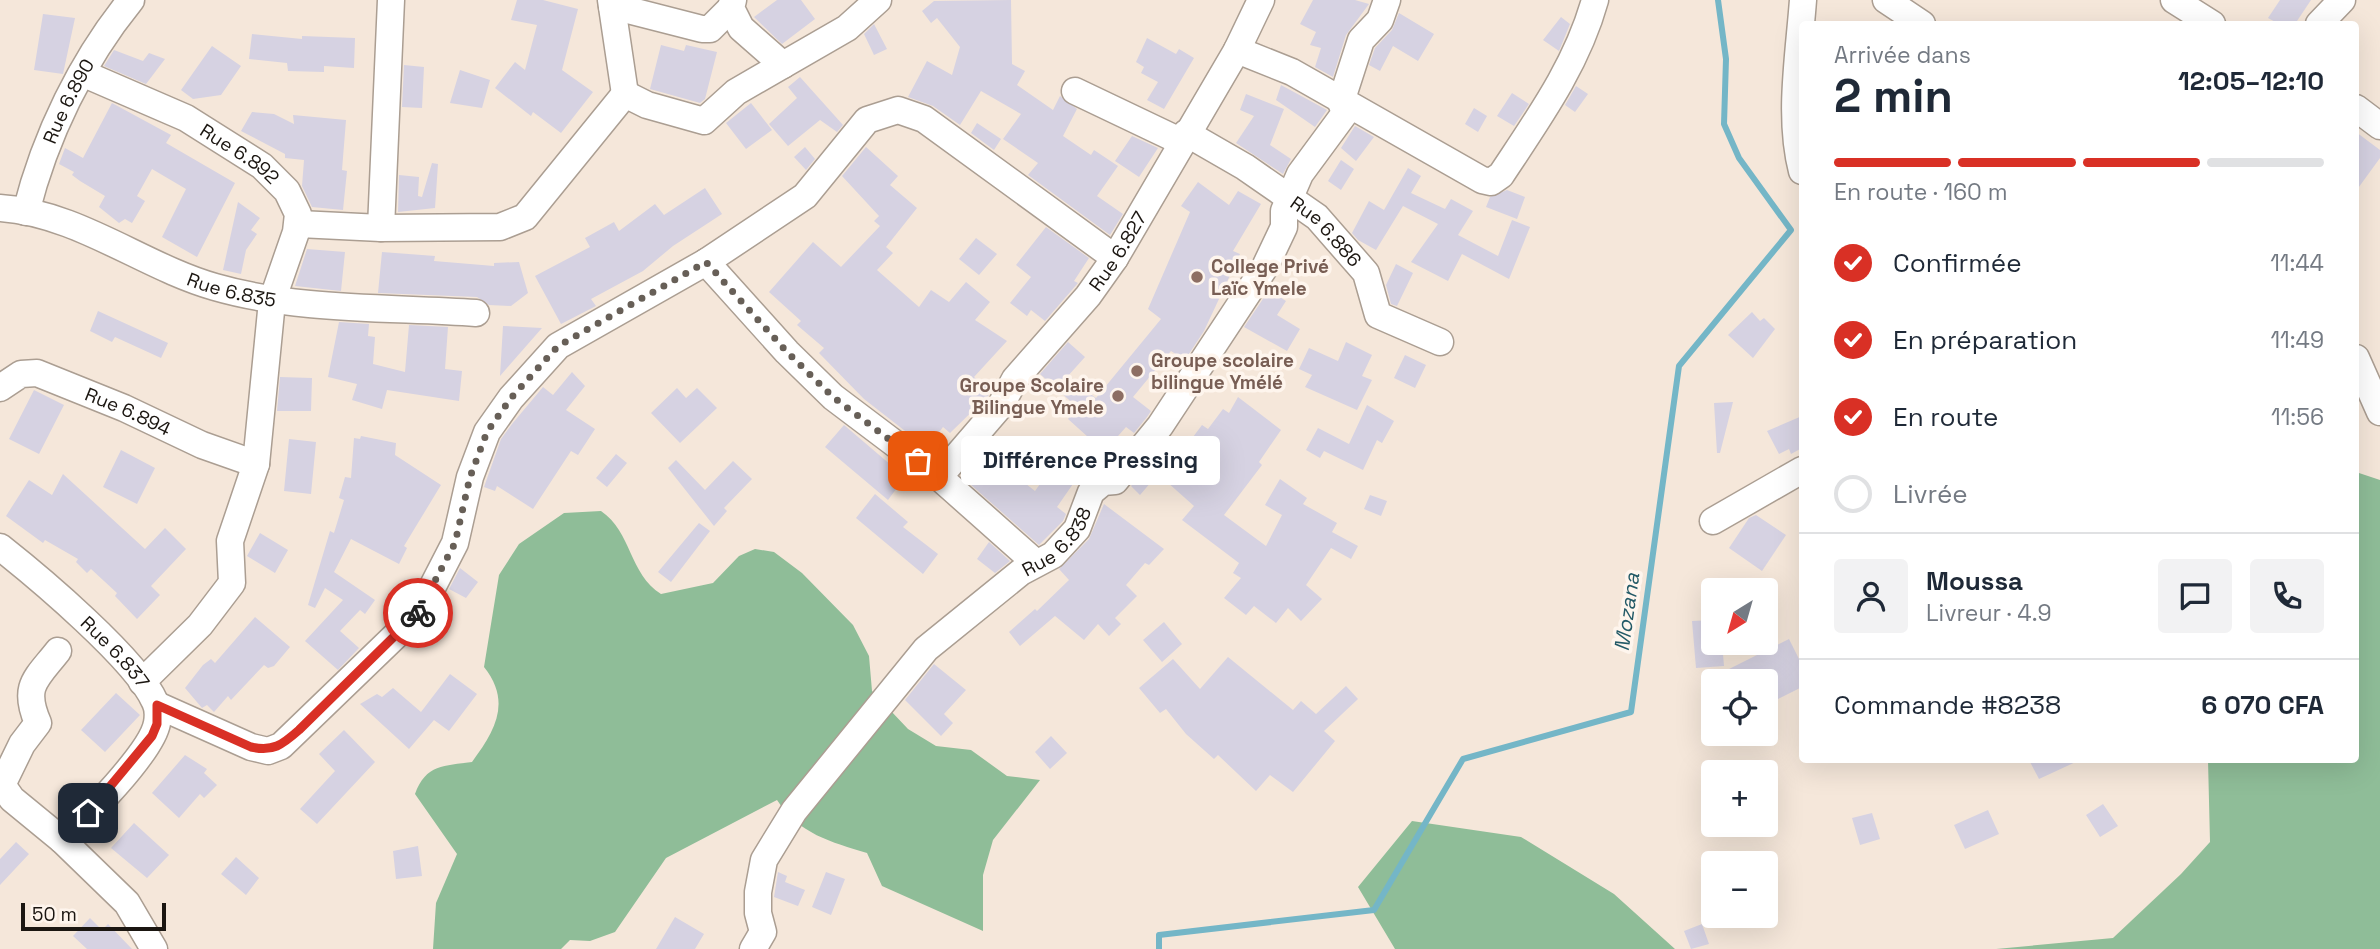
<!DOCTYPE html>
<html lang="fr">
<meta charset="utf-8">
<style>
:root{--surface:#fff;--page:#f2f2f3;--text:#1f2937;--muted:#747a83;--line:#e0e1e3;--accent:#d93025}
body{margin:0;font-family:"Space Grotesk",sans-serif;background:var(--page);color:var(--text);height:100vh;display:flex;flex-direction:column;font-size:26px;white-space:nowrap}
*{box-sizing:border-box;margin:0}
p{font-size:23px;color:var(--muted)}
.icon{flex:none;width:38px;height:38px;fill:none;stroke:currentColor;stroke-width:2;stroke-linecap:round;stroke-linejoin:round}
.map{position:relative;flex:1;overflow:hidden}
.panel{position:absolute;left:1799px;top:21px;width:560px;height:742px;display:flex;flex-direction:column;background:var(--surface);border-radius:7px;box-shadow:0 7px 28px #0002}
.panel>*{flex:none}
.needle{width:46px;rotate:217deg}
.fabs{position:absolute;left:1701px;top:578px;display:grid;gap:14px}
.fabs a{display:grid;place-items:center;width:77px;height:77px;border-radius:7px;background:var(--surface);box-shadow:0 7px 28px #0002;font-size:35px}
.scale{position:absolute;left:21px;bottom:18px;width:145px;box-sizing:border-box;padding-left:7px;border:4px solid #1b1611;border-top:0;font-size:19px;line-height:24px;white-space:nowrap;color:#1b1611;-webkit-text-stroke:5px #fef5ed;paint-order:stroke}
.pin{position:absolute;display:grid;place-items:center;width:60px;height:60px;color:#fff;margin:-30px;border-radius:14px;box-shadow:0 4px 10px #0006}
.courier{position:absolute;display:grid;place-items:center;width:70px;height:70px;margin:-35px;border:5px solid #d93025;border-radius:50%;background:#fff;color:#222;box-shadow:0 2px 9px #0007}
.bubble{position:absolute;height:49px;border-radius:7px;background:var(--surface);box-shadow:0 7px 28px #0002;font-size:23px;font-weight:700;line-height:49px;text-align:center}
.head em{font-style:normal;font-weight:700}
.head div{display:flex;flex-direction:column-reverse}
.head{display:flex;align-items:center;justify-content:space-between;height:119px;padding:0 35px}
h1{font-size:46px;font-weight:700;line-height:52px}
.bar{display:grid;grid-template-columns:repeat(4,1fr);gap:10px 7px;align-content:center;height:84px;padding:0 35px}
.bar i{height:9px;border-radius:5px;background:var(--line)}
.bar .current{background:var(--accent)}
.bar p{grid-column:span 4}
.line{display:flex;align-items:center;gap:18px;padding:0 35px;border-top:2px solid var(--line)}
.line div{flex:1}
.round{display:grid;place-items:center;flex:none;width:74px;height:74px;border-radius:7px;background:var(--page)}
ol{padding:0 35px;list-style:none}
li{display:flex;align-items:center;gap:21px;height:77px}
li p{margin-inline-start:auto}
li .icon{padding:7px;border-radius:50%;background:var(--accent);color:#fff;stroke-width:4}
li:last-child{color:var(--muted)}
li i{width:38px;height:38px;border:4px solid var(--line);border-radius:50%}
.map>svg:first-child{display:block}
.forest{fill:#8fbd98}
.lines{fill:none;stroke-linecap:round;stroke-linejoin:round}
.stream{stroke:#74b6c7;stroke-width:6}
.building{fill:#d6d2e2}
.minor-casing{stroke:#ab9e92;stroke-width:29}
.minor{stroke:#fff;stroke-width:26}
.done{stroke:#675f57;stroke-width:7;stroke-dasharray:0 12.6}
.route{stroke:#d93025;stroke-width:9}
.education-dot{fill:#8d6e63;stroke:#fef5ed;stroke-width:2.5}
.labels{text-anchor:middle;stroke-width:7;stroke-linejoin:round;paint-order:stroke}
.street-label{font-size:19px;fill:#1b1611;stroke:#fef5ed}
.education-label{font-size:19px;font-weight:bold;fill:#785e54;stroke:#fef5ed;text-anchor:start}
.water-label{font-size:21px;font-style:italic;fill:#235a67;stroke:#fef5ed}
</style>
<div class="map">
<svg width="2380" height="949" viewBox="0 0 2380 949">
<rect width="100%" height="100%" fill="#f5e7da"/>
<!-- forest -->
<path class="forest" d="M2356,472L2380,480V949H1996L2113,938L2181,874L2210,842L2208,760H2356Z
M601,511C632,532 629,574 661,594L713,583L739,556L755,549L774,552L802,573L853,625L869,656L872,691L908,729L936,746L971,750L1007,776L1040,780L993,840L983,875V931L882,886L867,853C831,842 799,834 777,800L666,858L615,932L590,941L570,940L561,949H433L436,903L457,854L415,794C426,764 444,766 472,762C495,731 512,702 484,667L499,575L519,544L564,513Z
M1412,821L1521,837L1614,894L1675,949H1395L1358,887Z"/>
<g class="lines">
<!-- stream -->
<path class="stream" d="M1159,949V935L1374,910L1463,759L1631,712L1679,366L1791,230L1739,158L1724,124L1726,59L1718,0"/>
</g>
<!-- building -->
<path class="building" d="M517,0H543L578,9L562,70L593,92L561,133L533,112L531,116L495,88L515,62L525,70L537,25L511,20Z
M777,0H801L815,19L782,44L754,17Z
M1011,0L1012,64L1025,71L1017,85L1053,110L1060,96L1077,109L1063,136L1091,155L1094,150L1118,166L1097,196L1123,214L1110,235L1028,175L1038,163L1003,139L1021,114L981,91L960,125L933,106L908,97L927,61L952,75L960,47L937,18L931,23L922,11L934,1Z
M1313,0H1355L1369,4L1346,35L1333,77L1315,67L1321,48L1310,45L1316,32L1300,24Z
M2280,0H2311L2295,24H2279L2268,18Z
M1399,13L1434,34L1418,61L1393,46L1380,71L1369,65L1375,48L1392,30Z
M43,14L75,18L63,74L34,70Z
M1561,17L1570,24L1559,51L1543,40Z
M874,24L887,49L874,55L864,34Z
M252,34L302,39V36L355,38L354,68L324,66V72L288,71L287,63L249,59Z
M1147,38L1176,54L1179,49L1194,58L1164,109L1147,100L1158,82L1141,73L1144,67L1136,62Z
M661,45L684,51L686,45L717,52L705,99L700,103L650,89Z
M212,46L241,66L221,95L193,99L181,90Z
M114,50L143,61L149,53L165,59L146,84L104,66Z
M404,65L424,67L422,108L402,107Z
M460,70L490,80L482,108L450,103Z
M800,77L843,125L837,132L820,120L788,146L769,124L797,98L788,87Z
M1281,85L1327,110L1315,127L1276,100Z
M1576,86L1588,94L1575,112L1565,105Z
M1512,93L1529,104L1514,126L1497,116Z
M1246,94L1284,109L1270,145L1291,159L1283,174L1236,143L1254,116L1240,110Z
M112,103L171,135L166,143L235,183L197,257L162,237L186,189L152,169L137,196L145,201L132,223L125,219L119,223L99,207L105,196L80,181L72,175L74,172L59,164L65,148L83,158Z
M751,103L772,130L746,149L726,123Z
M1474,108L1487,116L1478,132L1465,124Z
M252,112L274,114L294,124L293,115L346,120L342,170L347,171L343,210L312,207L302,186L304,160L285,158V154L241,131Z
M977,123L1001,139L994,150L971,133Z
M1355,126L1374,137L1356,161L1341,148Z
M2356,132L2380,150V158L2356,191Z
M1132,136L1158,148L1139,177L1115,161Z
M805,147L815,159L806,170L794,157Z
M866,147L898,176L890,185L917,208L886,247L893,253L877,270L919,307L931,290L949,302L966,282L990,302L975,320L1007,341L974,377L991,391L988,396L950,433L943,427L927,448L864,399L819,353L824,348L797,325L801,321L769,292L813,242L841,267L880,226L874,221L879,216L842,176Z
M1341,160L1354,169L1341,190L1328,181Z
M432,163L438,164L435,208L398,212L399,175L419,177L418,196L422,197Z
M1408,168L1421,176L1411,193L1445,209L1451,199L1473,211L1458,235L1498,256L1512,220L1530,227L1509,279L1462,254L1448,281L1411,262L1438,224L1403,206L1376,250L1358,240L1352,233L1369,201L1384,210Z
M1198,182L1229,205L1238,191L1261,204L1233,251L1240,254L1204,331L1185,360L1171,351L1133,397L1151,411L1147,417L1134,433L1126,427L1103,453L1107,456L1098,468L1089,473L1084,468L1057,507L1066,514L1063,521L1039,545L961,476L983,450L1035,491L1052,467L1061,474L1088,437L1068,419L1077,407L1040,374L1068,342L1085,357L1067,377L1096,398L1161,319L1148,309L1190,212L1181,206Z
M705,188L722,214L673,246L643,271L591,299L596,306L561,324L535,276L590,247L585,238L614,222L619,231L655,204L664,215Z
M1507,190L1525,197L1517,219L1486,207L1490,197Z
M238,202L260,218L251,230L257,234L246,250L241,274L223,270Z
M1046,227L1089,258L1074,281L1078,283L1045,321L1031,310L1027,316L1010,303L1031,277L1016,265Z
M976,238L997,254L979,275L959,259Z
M307,249L345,252L341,291L295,286Z
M382,252L435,256L434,261L494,266V263L519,262L528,293L511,306L489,305L477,297L378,293Z
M1396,264L1413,273L1397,306L1391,304L1386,285Z
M1269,290L1286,301L1277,315L1300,329L1287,351L1244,327Z
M98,311L168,343L161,358L115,337L112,342L90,331Z
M1752,312L1760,321L1764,318L1775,329L1753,358L1728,335Z
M339,322L369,324L368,336L375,337L373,364L405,372L409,325L448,327L445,369L462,371L459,401L387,390L382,409L352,400L357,384L328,377Z
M503,326L542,328L500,376Z
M1346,342L1372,355L1362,376L1372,380L1357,410L1305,387L1312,375L1299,369L1309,348L1338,361Z
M1405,355L1426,365L1415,388L1394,378Z
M572,372L585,386L566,410L595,429L578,455L571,451L533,509L497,486L495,491L484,487L501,439L512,424L543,387L553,395Z
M280,377L312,378L311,411H277Z
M677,388L686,398L697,388L717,408L680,443L651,413Z
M34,390L64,405L39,454L9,439Z
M1238,397L1281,430L1259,462L1262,465L1224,515L1266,546L1282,515L1265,505L1280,479L1307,498L1303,504L1337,523L1332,532L1358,546L1351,559L1331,548L1306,585L1322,599L1301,621L1288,608L1276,623L1254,606L1246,615L1224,598L1241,578L1233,573L1239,563L1182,520L1194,506L1158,474L1140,495L1131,486L1171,438L1184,449L1202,425L1208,429L1223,409L1229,413Z
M1733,402L1720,453H1717L1714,403Z
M1367,405L1394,421L1382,443L1377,440L1363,470L1324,451L1320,458L1306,450L1318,428L1349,444Z
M1802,416V448L1791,454L1789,449L1779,454L1767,431Z
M844,425L905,477L888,500L825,447Z
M361,436L396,443L395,455L441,485L404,546L407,548L399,564L351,539L334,572L375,600L365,614L360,610L340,631L359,648L338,670L305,641L343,600L325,588L315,608L308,605L330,531L334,533L344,500L339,498L345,477L351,478L354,438L360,439Z
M289,439L316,442L311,494L284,491Z
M121,450L155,468L137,504L103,487Z
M616,454L627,463L607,487L596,478Z
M676,460L705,490L733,461L752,479L724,508L727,511L714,526L668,468Z
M63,474L145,549L165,528L186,549L151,586L160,595L137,619L115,596L117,593L91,569L87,573L76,562L78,559L45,540L43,543L6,516L29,480L52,495Z
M875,494L908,522L903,527L938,554L923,574L856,518Z
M1370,495L1387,501L1381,516L1364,509Z
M1104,504L1164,549L1149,565L1145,563L1126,585L1137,596L1115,618L1121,624L1109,636L1098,624L1084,640L1055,616L1020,646L1009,632L1035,609L1037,611L1069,580L1059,569L1089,539Z
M1756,515L1786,535L1762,571L1729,548L1749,518Z
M699,523L710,531L671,582L658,572Z
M260,533L288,550L275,573L247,556Z
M989,542L1010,561L995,573L977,559Z
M460,568L478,582L466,598L449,589Z
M255,617L290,647L274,666L268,668L264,665L231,700L228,696L214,712L207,705L202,708L185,688L203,665L211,659L215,663Z
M1713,620V642H1722L1724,666L1696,668L1692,621Z
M1164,622L1182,644L1162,662L1143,640Z
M1789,639L1802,665V687L1778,699L1764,671L1734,681L1729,669Z
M1228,657L1293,710L1301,701L1316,714L1346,686L1358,699L1324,731L1335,741L1293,792L1270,775L1256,791L1218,755L1214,759L1186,734L1166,709L1160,713L1139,688L1173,659L1200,689Z
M934,664L966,690L944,714L953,723L941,736L905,700Z
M450,674L477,694L449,731L434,720L409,749L360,704L377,694L382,697L393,688L421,712Z
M116,693L140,715L105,752L81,730Z
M344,730L375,762L317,824L300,809L335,771L319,754Z
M1051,736L1067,753L1050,769L1035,752Z
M185,755L207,769L204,773L217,785L204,798L200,794L179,818L152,793Z
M2029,760H2080L2039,779Z
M2103,804L2118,826L2100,837L2086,815Z
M1988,810L1999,834L1965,849L1954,825Z
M1872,813L1880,839L1860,845L1852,818Z
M134,823L169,855L147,878L111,848Z
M16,842L29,854L0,885V859Z
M418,846L422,876L396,879L393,851Z
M236,857L259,878L246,895L221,874Z
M778,872L787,876L785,882L805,890L798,906L774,897Z
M826,872L845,879L831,915L812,907Z
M675,917L704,934L695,949H656Z
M90,918L102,930L108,924L132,949H87L73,936Z
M1702,924L1709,944L1691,949L1684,931Z"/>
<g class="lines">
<defs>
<g id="minor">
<path d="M611,0L625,94"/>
<path d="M733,0L731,8L741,28L783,65"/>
<path d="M1886,0L1922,24"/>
<path d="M2174,0L2212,24"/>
<path d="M612,6L702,29H710L731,8"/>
<path d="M2319,24L2342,0"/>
<path d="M1237,50L1292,72L1482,180L1491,182L1501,175C1538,119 1577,65 1595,0"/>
<path id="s1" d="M82,73L186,118L262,166L287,191L298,214L296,232L272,301L256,464L230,541L232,583L200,625L142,682"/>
<path d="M1075,91L1182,142"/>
<path d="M2356,108L2380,126"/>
<path id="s2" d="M1186,133L1245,167L1317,217L1366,273L1378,315L1440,342"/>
<path d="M1802,171C1788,117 1799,55 1803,0"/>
<path id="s3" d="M0,208C78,213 144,267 215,287C298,311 390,307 476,313"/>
<path id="s4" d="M26,212C45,136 82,60 131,0"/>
<path d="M299,224L381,228L500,227L525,217L625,94L647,105L704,121L736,92L847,28L878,0"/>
<path d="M381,228L391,0"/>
<path d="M706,262L787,352L833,397L939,477L1036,563"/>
<path d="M2356,358L2380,412"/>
<path id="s5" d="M0,388L21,374L37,373L124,408L202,445L256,464"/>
<path id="s6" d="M939,477L1001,405L1015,379L1088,296L1115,258L1237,50L1261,0"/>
<path d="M1713,521L1802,470"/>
<path id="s7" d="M0,547C38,577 137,660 155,702C158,708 158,717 157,723C152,752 85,819 62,840L12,799L0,782"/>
<path d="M157,705L251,747L268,751L281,746L419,613L455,543L470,477L487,432L511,398L558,346L706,262L805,196L867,120L898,110L924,119L1115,258"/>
<path d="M3,783L22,744L38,723C22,686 36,679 58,651"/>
<path d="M62,840L127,903L154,949"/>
<path id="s8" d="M753,949L763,932L758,913V892L764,860L794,811L926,649L1021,572L1053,555L1077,529L1091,492L1103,482L1115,481L1160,426L1265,267L1284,227V211L1300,174L1345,113L1341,102L1361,40L1380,20L1387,0"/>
</g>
</defs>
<!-- minor casing -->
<use href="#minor" class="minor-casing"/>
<!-- minor -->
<use href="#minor" class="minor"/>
</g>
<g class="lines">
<!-- done -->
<path class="done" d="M418,613L455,543L470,477L487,432L511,398L558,346L706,262L787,352L833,397L918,461"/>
<!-- route -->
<path class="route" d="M88,813L152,736L157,724V705L251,747C273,752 282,745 299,730L418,613"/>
</g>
<!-- markers -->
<g class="education-dot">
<circle cx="1197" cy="277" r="7"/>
<circle cx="1137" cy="371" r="7"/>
<circle cx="1118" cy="396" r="7"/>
</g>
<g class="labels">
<!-- street labels -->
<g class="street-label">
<text dy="7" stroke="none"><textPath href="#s4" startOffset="119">Rue 6.890</textPath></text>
<text dy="7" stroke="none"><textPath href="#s1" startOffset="178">Rue 6.892</textPath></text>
<text dy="7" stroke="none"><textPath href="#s2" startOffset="172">Rue 6.886</textPath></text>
<text dy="7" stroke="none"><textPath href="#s6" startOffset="289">Rue 6.827</textPath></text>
<text dy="7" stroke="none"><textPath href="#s3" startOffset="247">Rue 6.835</textPath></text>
<text dy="7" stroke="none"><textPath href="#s5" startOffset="140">Rue 6.894</textPath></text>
<text dy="7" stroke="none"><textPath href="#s8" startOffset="530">Rue 6.838</textPath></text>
<text dy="7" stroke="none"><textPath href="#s7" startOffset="156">Rue 6.837</textPath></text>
</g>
<!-- education labels -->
<g class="education-label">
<text x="1211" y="273">College Privé<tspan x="1211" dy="22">Laïc Ymele</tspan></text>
<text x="1151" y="367">Groupe scolaire<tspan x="1151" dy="22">bilingue Ymélé</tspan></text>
<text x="1104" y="392" text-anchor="end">Groupe Scolaire<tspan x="1104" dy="22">Bilingue Ymele</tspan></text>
</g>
<!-- water labels -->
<g class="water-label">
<text transform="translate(1627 612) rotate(-82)" y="7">Mozana</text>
</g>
</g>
</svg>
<div class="fabs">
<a><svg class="needle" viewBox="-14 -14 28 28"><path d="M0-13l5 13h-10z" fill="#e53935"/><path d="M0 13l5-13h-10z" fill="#747a83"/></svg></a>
<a><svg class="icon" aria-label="locate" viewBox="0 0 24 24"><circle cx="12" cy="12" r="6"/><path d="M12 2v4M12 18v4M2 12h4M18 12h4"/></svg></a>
<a>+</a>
<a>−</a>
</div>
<div class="scale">50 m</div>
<div class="pin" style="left:918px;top:461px;background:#ea580c"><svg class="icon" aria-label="bag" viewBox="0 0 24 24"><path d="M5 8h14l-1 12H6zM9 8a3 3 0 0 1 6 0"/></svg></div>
<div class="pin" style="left:88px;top:813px;background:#1f2937"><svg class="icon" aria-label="home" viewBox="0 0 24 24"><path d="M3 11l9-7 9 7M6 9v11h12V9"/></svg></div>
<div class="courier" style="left:418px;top:613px"><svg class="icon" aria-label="bike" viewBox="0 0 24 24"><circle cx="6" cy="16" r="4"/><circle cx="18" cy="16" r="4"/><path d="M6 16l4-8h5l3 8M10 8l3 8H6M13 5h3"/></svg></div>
<div class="bubble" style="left:961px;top:436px;width:259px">Différence Pressing</div>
<section class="panel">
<div class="head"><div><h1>2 min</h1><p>Arrivée dans</p></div><em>12:05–12:10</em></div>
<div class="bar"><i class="current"></i><i class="current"></i><i class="current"></i><i></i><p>En route · 160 m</p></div>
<ol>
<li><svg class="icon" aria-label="check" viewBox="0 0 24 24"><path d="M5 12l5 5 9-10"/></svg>Confirmée<p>11:44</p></li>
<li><svg class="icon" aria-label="check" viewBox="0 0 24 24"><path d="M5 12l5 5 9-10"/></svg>En préparation<p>11:49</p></li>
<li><svg class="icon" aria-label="check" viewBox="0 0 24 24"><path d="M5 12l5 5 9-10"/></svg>En route<p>11:56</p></li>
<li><i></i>Livrée</li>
</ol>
<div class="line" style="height:126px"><a class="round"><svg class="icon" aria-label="person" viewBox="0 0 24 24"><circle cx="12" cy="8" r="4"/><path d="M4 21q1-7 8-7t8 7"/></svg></a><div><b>Moussa</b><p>Livreur · 4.9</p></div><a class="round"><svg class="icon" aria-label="chat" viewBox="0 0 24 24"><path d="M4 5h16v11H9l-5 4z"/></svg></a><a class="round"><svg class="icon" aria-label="phone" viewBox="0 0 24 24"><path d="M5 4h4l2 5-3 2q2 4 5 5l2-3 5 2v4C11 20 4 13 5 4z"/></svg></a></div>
<div class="line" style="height:91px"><div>Commande #8238</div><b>6 070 CFA</b></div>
</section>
</div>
